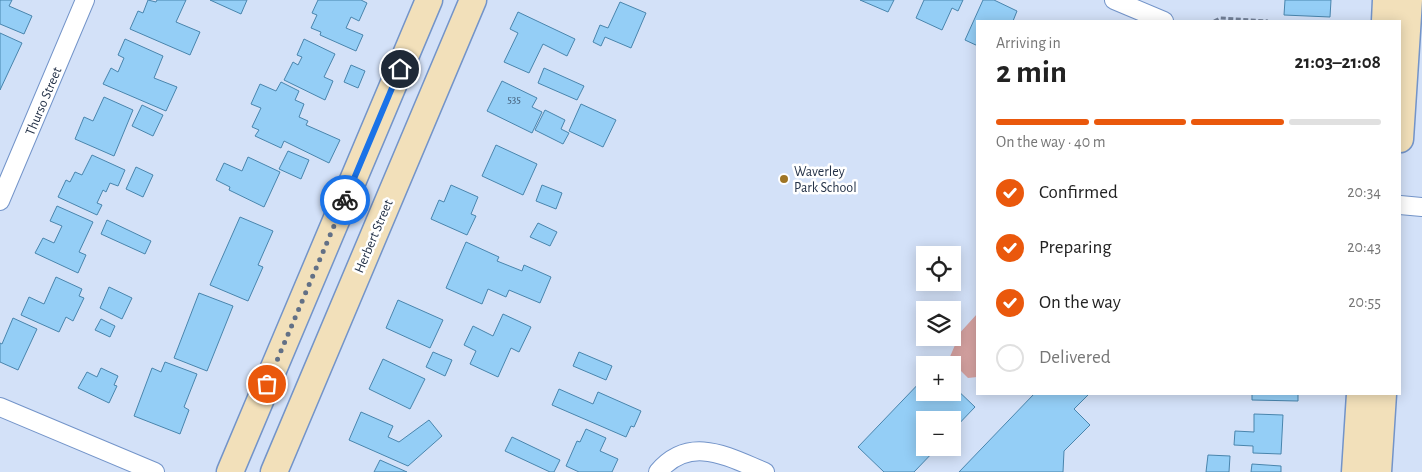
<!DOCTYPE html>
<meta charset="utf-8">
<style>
:root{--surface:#fff;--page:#f2f2f2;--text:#222;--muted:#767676;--line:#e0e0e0;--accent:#ea580c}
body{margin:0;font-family:"Alegreya Sans",sans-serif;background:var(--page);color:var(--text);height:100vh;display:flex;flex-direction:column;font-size:19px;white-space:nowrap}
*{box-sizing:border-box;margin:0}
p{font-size:16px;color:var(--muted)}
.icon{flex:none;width:28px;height:28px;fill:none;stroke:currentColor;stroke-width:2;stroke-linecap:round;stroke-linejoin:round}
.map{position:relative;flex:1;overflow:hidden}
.details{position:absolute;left:976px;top:20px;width:425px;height:375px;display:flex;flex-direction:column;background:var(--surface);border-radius:0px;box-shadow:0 2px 12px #0003}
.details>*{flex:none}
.controls{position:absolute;left:916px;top:246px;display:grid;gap:10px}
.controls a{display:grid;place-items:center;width:45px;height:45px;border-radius:0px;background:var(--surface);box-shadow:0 2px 12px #0003;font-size:25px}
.pin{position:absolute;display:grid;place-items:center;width:42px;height:42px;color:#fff;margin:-21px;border:2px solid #fff;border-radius:50%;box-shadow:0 1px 5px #0007}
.courier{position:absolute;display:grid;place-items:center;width:50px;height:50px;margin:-25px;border:4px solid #1a73e8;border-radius:50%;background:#fff;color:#222;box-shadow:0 1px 6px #0007}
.summary em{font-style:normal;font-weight:700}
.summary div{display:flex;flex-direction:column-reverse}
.summary{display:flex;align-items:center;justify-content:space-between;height:85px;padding:0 20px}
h1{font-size:32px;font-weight:700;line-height:38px}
.bar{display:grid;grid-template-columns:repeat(4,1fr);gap:8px 5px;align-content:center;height:60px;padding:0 20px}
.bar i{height:6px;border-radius:4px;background:var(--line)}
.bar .on{background:var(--accent)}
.bar p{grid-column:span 4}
ol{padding:0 20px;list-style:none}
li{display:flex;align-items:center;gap:15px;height:55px}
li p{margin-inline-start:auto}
li .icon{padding:5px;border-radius:50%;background:var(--accent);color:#fff;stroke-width:4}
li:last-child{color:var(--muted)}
li i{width:28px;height:28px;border:2px solid var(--line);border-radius:50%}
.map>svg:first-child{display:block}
.green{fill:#d5a2a1}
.building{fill:#94cef6;stroke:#4985ad}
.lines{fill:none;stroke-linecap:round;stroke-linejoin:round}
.street-casing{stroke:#7394c9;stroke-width:20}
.secondary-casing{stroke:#7394c9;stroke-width:29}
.path{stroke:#738198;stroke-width:3;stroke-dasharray:5 2.5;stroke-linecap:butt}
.street{stroke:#fff;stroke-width:18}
.secondary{stroke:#f2e0ba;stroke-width:26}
.done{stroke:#627086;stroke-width:5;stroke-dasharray:0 9}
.route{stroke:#1a73e8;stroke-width:6}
.poi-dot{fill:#9f7525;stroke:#fff;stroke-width:2}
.labels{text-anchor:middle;stroke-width:5;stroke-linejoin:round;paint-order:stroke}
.number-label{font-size:11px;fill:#415a74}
.street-label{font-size:14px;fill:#253349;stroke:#fff}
.poi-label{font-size:14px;fill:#253349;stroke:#fff;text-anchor:start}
</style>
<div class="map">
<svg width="1422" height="472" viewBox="0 0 1422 472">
<rect width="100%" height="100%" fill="#d3e1f8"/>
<!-- green -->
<path class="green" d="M977,314V377L968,378L949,359L955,345L957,336Z"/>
<!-- building -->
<path class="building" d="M0,0H12L9,6L32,16L24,34L0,24Z
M148,0L156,2L157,0H186L176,22L200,32L190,55L130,29L138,11L143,13Z
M210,0H247L241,14Z
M318,0H361L367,3L359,21L351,17L346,28L363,35L356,51L320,35L321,32L311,28L317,15L312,13Z
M860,0H894L888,12Z
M924,0H963L958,11L952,8L942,30L916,18Z
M983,0H994L1017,11L1013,21H978V46L965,40Z
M1285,0H1331L1330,17L1284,15Z
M620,2L646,13L631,48L605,37L601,46L593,42L600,25L608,28Z
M518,12L575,39L567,56L543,44L529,73L504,62L518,33L510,29Z
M0,33L22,43L0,90Z
M125,39L163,56L154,78L177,87L166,111L103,84L111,68L118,72L124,58L118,55Z
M304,39L335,54L324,77L333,81L325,100L284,80L293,62L298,65L302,57L297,55Z
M351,65L365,71L358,88L344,82Z
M544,68L584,86L577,100L538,83Z
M502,81L537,98L532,107L542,112L532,133L487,111Z
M281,82L299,91L295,100L304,104L299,117L308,121L306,125L340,140L329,163L284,141L281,148L255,136L259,130L252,127L261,108L251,104L260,84L276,91Z
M104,97L133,110L114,156L75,139L84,117L93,121Z
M581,104L616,120L603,147L569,131Z
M142,105L163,115L153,136L132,126Z
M545,110L565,120L561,129L569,133L563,144L535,130Z
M496,145L537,164L523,195L482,176Z
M288,151L309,160L301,179L279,169Z
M92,155L125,170L118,186L110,183L106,192L103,190L97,203L102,205L97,215L58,197L66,180L70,182L75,172L82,175Z
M248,157L280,172L264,207L229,190L230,187L216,180L224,163L242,171Z
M136,167L153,175L143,197L126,189Z
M451,185L478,197L471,214L476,216L467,235L431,219L439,200L444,202Z
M542,185L562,193L556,209L536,201Z
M57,206L93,222L79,252L86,255L78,273L35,253L43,238L54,243L62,226L50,221Z
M240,217L273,231L258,265L263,267L248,301L210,285Z
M107,220L151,241L145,254L101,234Z
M538,223L557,232L550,246L530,237Z
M466,242L499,257L497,261L522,271L524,265L551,277L540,303L509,290L506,297L488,289L482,304L446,288Z
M56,277L82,289L79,296L84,298L73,321L66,317L59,332L21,315L29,297L44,304Z
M109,287L132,298L122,319L100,308Z
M199,293L233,306L207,371L174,358Z
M398,300L443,320L430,348L386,328Z
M503,314L531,327L519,352L511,348L498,377L470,364L476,351L464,345L473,326L493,336Z
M13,318L37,329L18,370L0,362V343L2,344Z
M101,319L115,326L110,337L95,330Z
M433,352L452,360L445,376L426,367Z
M579,352L612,366L606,380L573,366Z
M383,359L425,379L410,409L369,389Z
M165,362L197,374L184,407L189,410L180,434L134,416L152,368L161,372Z
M101,368L118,376L114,385L117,386L109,403L78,388L87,372L97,377Z
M925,377V392H952V385L975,407L952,431V420H925V448H937L914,472H884L858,447Z
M559,389L593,404L598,392L641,411L634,427L631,426L626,437L552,405Z
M1034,394H1089L1074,409L1090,425L1064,451L1063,472H959Z
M1252,394H1298V401L1252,400Z
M361,412L393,426L388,437L399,442L429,420L442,436L408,466L349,440Z
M1254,414L1283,415L1281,454L1253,453V446L1234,445L1235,431L1254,432Z
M586,429L606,438L600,451L618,459L612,472H579L566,466L577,441L580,442Z
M512,437L560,460L554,472H550L505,451Z
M1208,455L1230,456L1229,472H1206Z
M380,460L407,472H374Z
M1252,464L1281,466V472H1251Z"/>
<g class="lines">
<defs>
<path id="street" d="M1114,0L1164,21
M0,201L85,0
M1400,205L1422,207
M0,407L155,472
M658,472C690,434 728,457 765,472"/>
<path id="secondary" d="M1385,21L1386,0
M1400,139L1409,0
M230,472L429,0
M274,472L473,0
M1355,472L1360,394
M1378,472L1383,394"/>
</defs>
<!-- street casing -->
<use href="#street" class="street-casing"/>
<!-- secondary casing -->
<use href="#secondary" class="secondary-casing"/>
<!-- path -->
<path class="path" d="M1214,21L1220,18L1268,21"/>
<!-- street -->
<use href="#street" class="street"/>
<!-- secondary -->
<use href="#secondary" class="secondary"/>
</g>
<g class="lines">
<!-- done -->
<path class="done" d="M267,384L345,200"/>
<!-- route -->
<path class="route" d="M345,200L400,69"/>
</g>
<!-- markers -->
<circle class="poi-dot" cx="784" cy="179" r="5"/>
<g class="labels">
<!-- number labels -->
<g class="number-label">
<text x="514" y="103">535</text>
</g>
<!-- street labels -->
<g class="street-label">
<text transform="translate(43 101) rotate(-67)" y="5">Thurso Street</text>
<text transform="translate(373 236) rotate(-67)" y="5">Herbert Street</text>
</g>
<!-- poi labels -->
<g class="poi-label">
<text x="794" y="176">Waverley<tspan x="794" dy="16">Park School</tspan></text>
</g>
</g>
</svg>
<div class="controls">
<a><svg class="icon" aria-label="locate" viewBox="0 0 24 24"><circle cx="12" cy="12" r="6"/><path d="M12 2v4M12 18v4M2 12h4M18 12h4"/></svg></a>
<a><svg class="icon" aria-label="layers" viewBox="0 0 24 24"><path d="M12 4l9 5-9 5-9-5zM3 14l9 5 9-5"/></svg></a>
<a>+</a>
<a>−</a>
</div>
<div class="pin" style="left:267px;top:384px;background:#ea580c"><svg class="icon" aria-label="bag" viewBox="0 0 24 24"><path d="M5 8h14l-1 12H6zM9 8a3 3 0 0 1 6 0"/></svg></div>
<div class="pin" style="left:400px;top:69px;background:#1f2937"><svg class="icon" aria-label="home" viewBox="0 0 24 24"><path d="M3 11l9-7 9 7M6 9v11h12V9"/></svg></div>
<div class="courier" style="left:345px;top:200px"><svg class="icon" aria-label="bike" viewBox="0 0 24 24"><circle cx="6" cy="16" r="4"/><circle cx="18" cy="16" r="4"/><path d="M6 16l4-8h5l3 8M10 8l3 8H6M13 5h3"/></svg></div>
<section class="details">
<div class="summary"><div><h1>2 min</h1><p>Arriving in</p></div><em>21:03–21:08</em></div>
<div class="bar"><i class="on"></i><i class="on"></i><i class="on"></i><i></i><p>On the way · 40 m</p></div>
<ol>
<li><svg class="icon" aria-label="check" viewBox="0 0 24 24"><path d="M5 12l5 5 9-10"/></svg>Confirmed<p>20:34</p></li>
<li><svg class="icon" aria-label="check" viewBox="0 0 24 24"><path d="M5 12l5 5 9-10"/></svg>Preparing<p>20:43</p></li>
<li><svg class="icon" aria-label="check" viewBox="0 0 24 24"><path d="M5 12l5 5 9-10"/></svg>On the way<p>20:55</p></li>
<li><i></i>Delivered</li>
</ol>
</section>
</div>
